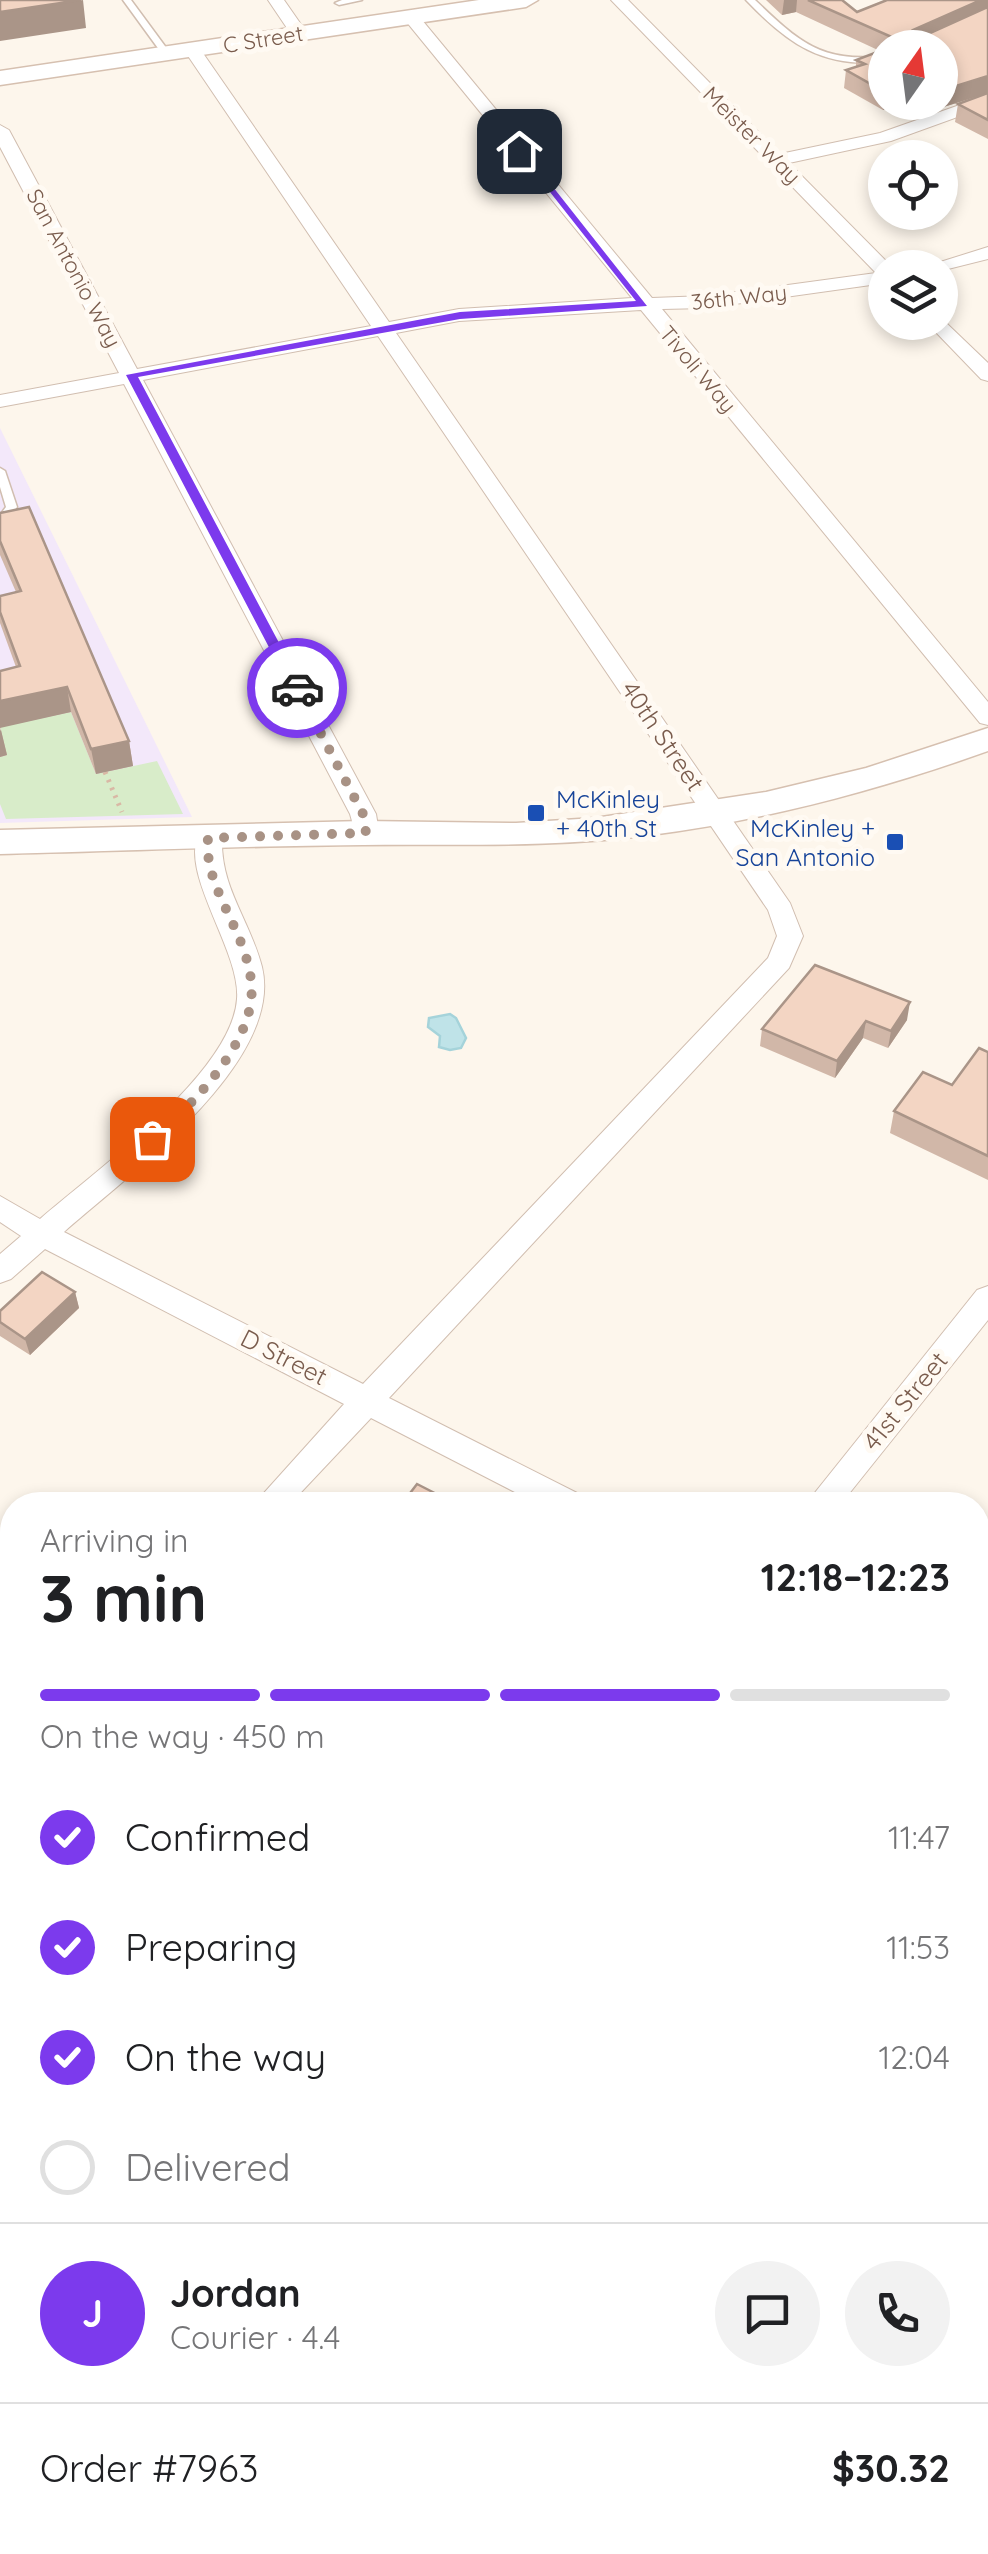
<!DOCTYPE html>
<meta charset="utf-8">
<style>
:root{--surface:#fff;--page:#f2f2f2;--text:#202124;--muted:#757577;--line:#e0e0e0;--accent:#7c3aed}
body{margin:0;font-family:Quicksand,sans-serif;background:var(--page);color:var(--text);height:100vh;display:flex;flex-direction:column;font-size:38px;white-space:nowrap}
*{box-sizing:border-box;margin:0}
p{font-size:32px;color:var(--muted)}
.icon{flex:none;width:55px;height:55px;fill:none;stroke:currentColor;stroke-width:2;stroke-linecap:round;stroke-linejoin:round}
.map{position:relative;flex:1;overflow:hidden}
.side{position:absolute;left:0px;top:1492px;width:990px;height:1062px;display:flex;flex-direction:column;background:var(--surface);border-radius:40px 40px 0 0;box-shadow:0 5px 15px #0003}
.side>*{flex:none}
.needle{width:65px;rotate:14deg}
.controls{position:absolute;left:868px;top:30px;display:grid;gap:20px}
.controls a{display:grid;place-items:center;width:90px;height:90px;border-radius:50%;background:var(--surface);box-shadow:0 5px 15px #0003;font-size:50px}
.pin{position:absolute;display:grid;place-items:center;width:85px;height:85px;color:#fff;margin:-42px;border-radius:20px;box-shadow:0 5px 15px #0006}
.courier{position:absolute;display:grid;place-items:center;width:100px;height:100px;margin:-50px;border:8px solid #7c3aed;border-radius:50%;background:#fff;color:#222;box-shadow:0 2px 12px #0007}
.summary em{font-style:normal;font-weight:700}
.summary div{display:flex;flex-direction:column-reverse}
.summary{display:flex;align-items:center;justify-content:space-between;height:170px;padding:0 40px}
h1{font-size:65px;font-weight:700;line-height:75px}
.bar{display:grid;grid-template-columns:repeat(4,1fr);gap:15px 10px;align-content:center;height:120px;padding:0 40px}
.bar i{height:12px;border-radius:8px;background:var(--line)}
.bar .selected{background:var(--accent)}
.bar p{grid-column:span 4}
.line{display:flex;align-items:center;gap:25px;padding:0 40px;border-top:2px solid var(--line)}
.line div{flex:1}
.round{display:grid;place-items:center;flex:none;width:105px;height:105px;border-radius:52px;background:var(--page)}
ol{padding:0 40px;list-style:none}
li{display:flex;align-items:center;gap:30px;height:110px}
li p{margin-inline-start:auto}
li .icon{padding:10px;border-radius:50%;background:var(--accent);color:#fff;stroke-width:4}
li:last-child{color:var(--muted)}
li i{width:55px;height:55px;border:5px solid var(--line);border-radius:50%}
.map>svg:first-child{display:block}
.education{fill:#f3e8fa}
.green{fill:#d8ecc9}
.water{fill:#bfe3e8;stroke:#a5d3da;stroke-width:2.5}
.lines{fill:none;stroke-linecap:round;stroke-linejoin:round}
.lane-casing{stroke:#d1beb0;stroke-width:3}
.street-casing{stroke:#d1beb0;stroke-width:2}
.secondary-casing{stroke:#d6c0b0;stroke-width:3}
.path{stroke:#d9b8a5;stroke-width:5;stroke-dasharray:2.5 6;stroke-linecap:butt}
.lane{fill:#fff;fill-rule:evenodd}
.street{fill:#fff;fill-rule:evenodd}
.secondary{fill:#fff;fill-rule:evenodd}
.wall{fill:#d1b7a8}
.shaded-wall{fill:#aa9588}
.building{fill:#f3d5c3;stroke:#aa9588;stroke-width:2.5}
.route{fill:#7c3aed}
.done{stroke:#a89285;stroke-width:10;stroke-dasharray:0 18}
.transit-dot{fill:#1a4fb4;stroke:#fffaf3;stroke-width:4}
.labels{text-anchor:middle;stroke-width:10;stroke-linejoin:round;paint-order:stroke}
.far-street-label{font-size:22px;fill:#7a5c4d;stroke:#fffaf3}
.street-label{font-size:25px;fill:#7a5c4d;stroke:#fffaf3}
.transit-label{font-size:25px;fill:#164399;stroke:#fffaf3;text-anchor:start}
</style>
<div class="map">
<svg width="988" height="2554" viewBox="0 0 988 2554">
<rect width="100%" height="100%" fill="#fdf6ec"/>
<!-- education -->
<path class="education" d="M0,428L192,817L0,823Z"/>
<!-- green -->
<path class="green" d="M71,712L96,774L157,761L183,814L6,819L0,804V757L6,755L0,727Z"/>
<!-- water -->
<path class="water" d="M450,1014L456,1018L466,1038L461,1048L450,1050L439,1047L440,1036L428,1027L429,1018Z"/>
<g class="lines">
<defs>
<path id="lane" d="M123,0H131L170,53L169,55H163Z
M342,0H362L339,5L335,3Z
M746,0H755C799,42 821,63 885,56V62C822,68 788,44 746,0Z
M0,468L5,471L17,507L4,524L0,525V515L6,507L0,487Z"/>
<path id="street" d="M268,0H284L307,33L305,37H293Z
M611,0H628L780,154L880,133L988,95V106L891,141L789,163L892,267L885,268V283L706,308L662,309L988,702V725L980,723L641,310L459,321L396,333L790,903L803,936L789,968L389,1398L581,1495L586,1505H540L371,1418L289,1505H253L344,1404L45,1249L11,1279L0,1283V1254L21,1236L0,1222V1196L40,1219C94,1172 232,1073 237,999C241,950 177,872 200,831L209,829L222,837C220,888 250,920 262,967C285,1062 126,1177 64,1232L363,1384L768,958L777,936L768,910L378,336L143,380L376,814L379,833L375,839H357L350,814L124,384L0,407V395L119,373L0,147V125L9,130L137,369L371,326L184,50L192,45L198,46L389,322L459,309L632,298L405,20L403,17L411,12L417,14L652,298L706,296L876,273Z
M988,247V259L940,271V268H921Z
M940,317L988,363V381L981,379L926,322H940Z
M988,1286V1320L840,1505H805L977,1290Z
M978,1707L988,1711V1744L978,1740Z
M12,1756V1793L0,1798V1760Z
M988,2200V2254L978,2258V2204Z
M978,2279L988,2283V2326L978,2321Z
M12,2499V2542H54L59,2554H0V2504Z
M776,2542H822L817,2554H771Z"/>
<path id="secondary" d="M479,0H538L526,7L0,85V71Z
M988,728V751C879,790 766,820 651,835C554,848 460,844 363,845C242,846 121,851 0,854V830L363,821L516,823L595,818L766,792L866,768Z"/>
</defs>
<!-- lane casing -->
<use href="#lane" class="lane-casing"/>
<!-- street casing -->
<use href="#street" class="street-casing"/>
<!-- secondary casing -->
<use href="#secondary" class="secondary-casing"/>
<!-- path -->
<path class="path" d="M105,772L122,812"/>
<!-- lane -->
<use href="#lane" class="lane"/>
<!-- street -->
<use href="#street" class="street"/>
<!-- secondary -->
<use href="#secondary" class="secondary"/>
</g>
<!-- wall -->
<path class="wall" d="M766,0H842L857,12L887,0H988V93L934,110L919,102H940V48H885V102H908L883,110L844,88L846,70L856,67V60L880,51L796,12L782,15Z
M988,93V139L955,122L958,104Z
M0,513L129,741L133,766L96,774L71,712L0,727L7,755L0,757V671L16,667L0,623V612L16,592L0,555Z
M815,965L907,1020L888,1048L863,1038L835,1078L760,1046L762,1029Z
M988,1052V1180L890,1133L894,1111L952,1085Z
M75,1292L79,1308L30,1355L0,1336V1311Z"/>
<!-- shaded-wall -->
<path class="shaded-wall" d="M83,0L86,28L0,41V12Z
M784,0H797L796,12L782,15Z
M981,0H988V13L910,47L913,30Z
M988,76V93L934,110L935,102H940V91Z
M885,98V102H908L883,110Z
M67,687L71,712L0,728V701Z
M1,730L7,755L0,757V731Z
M129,741L133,766L96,774L91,749Z
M910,1002L907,1020L888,1048L891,1031Z
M866,1021L863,1038L835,1078L837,1061Z
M75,1292L79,1308L30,1355L25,1339Z"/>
<!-- building -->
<path class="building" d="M0,0H81L0,12Z
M808,0H842L857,12L887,0H981L913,30L916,34H928L988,7V76L940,91V48H889L903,42Z
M885,49V92L846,70L865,64L856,60Z
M988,93V120L958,104Z
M29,507L129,741L91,749L67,687L0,701V671L20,666L0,612V596L21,591L0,541V513Z
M815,965L910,1002L891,1031L866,1021L837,1061L762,1029Z
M979,1048L988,1052V1156L894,1111L923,1072L952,1085Z
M42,1272L75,1292L25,1339L0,1322V1311Z
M417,1484L458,1505H401Z"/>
<!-- route -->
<path class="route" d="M516,149H523L647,306L460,319L138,377L303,688L292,691L126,375L460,312L636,301Z"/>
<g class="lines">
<!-- done -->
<path class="done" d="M152,1139C190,1107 244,1053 251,1001C254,978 246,954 237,933C223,901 205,872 208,838L366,833L363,814L297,688"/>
</g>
<!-- markers -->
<g class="transit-dot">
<rect x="526" y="803" width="20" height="20" rx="5"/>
<rect x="885" y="832" width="20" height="20" rx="5"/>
</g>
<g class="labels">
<!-- far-street labels -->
<g class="far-street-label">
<text transform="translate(263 39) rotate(-9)" y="8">C Street</text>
<text transform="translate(752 135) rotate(45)" y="8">Meister Way</text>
<text transform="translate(74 268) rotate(62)" y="8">San Antonio Way</text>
<text transform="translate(739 297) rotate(-6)" y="8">36th Way</text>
<text transform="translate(698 369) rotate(50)" y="8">Tivoli Way</text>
</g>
<!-- street labels -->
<g class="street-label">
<text transform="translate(663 736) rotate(56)" y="9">40th Street</text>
<text transform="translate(284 1357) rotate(27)" y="9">D Street</text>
<text transform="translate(905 1401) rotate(-51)" y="9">41st Street</text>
</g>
<!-- transit labels -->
<g class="transit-label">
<text x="556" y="808">McKinley<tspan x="556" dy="29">+ 40th St</tspan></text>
<text x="875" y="837" text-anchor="end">McKinley +<tspan x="875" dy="29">San Antonio</tspan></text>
</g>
</g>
</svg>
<div class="controls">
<a><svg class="needle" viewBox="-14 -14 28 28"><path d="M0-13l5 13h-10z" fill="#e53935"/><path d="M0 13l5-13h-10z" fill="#757577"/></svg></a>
<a><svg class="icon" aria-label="locate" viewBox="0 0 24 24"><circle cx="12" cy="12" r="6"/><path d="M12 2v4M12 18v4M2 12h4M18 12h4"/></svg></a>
<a><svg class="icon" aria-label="layers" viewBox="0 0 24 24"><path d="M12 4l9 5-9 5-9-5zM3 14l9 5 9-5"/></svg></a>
</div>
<div class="pin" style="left:152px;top:1139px;background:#ea580c"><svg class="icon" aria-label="bag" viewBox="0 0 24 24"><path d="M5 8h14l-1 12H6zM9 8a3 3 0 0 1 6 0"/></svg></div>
<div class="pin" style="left:519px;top:151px;background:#1f2937"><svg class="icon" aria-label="home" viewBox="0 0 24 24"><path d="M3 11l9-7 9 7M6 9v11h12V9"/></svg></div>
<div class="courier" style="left:297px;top:688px"><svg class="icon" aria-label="car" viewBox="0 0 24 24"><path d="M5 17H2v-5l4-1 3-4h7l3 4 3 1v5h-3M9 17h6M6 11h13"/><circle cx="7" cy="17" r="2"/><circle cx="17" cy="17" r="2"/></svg></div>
<section class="side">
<div class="summary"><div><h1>3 min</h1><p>Arriving in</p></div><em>12:18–12:23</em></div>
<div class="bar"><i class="selected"></i><i class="selected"></i><i class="selected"></i><i></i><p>On the way · 450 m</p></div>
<ol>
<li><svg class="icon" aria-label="check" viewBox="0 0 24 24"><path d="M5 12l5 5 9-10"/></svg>Confirmed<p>11:47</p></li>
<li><svg class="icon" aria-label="check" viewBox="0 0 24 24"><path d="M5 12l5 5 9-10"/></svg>Preparing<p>11:53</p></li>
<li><svg class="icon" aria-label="check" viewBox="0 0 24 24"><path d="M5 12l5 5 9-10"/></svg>On the way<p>12:04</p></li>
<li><i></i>Delivered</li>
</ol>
<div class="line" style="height:180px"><b class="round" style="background:var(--accent);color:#fff">J</b><div><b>Jordan</b><p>Courier · 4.4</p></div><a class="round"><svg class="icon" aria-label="chat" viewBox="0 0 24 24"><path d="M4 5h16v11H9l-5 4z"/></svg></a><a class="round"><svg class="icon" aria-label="phone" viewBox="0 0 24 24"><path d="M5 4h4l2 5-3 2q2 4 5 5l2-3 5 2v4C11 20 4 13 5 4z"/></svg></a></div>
<div class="line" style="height:130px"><div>Order #7963</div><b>$30.32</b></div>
</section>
</div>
